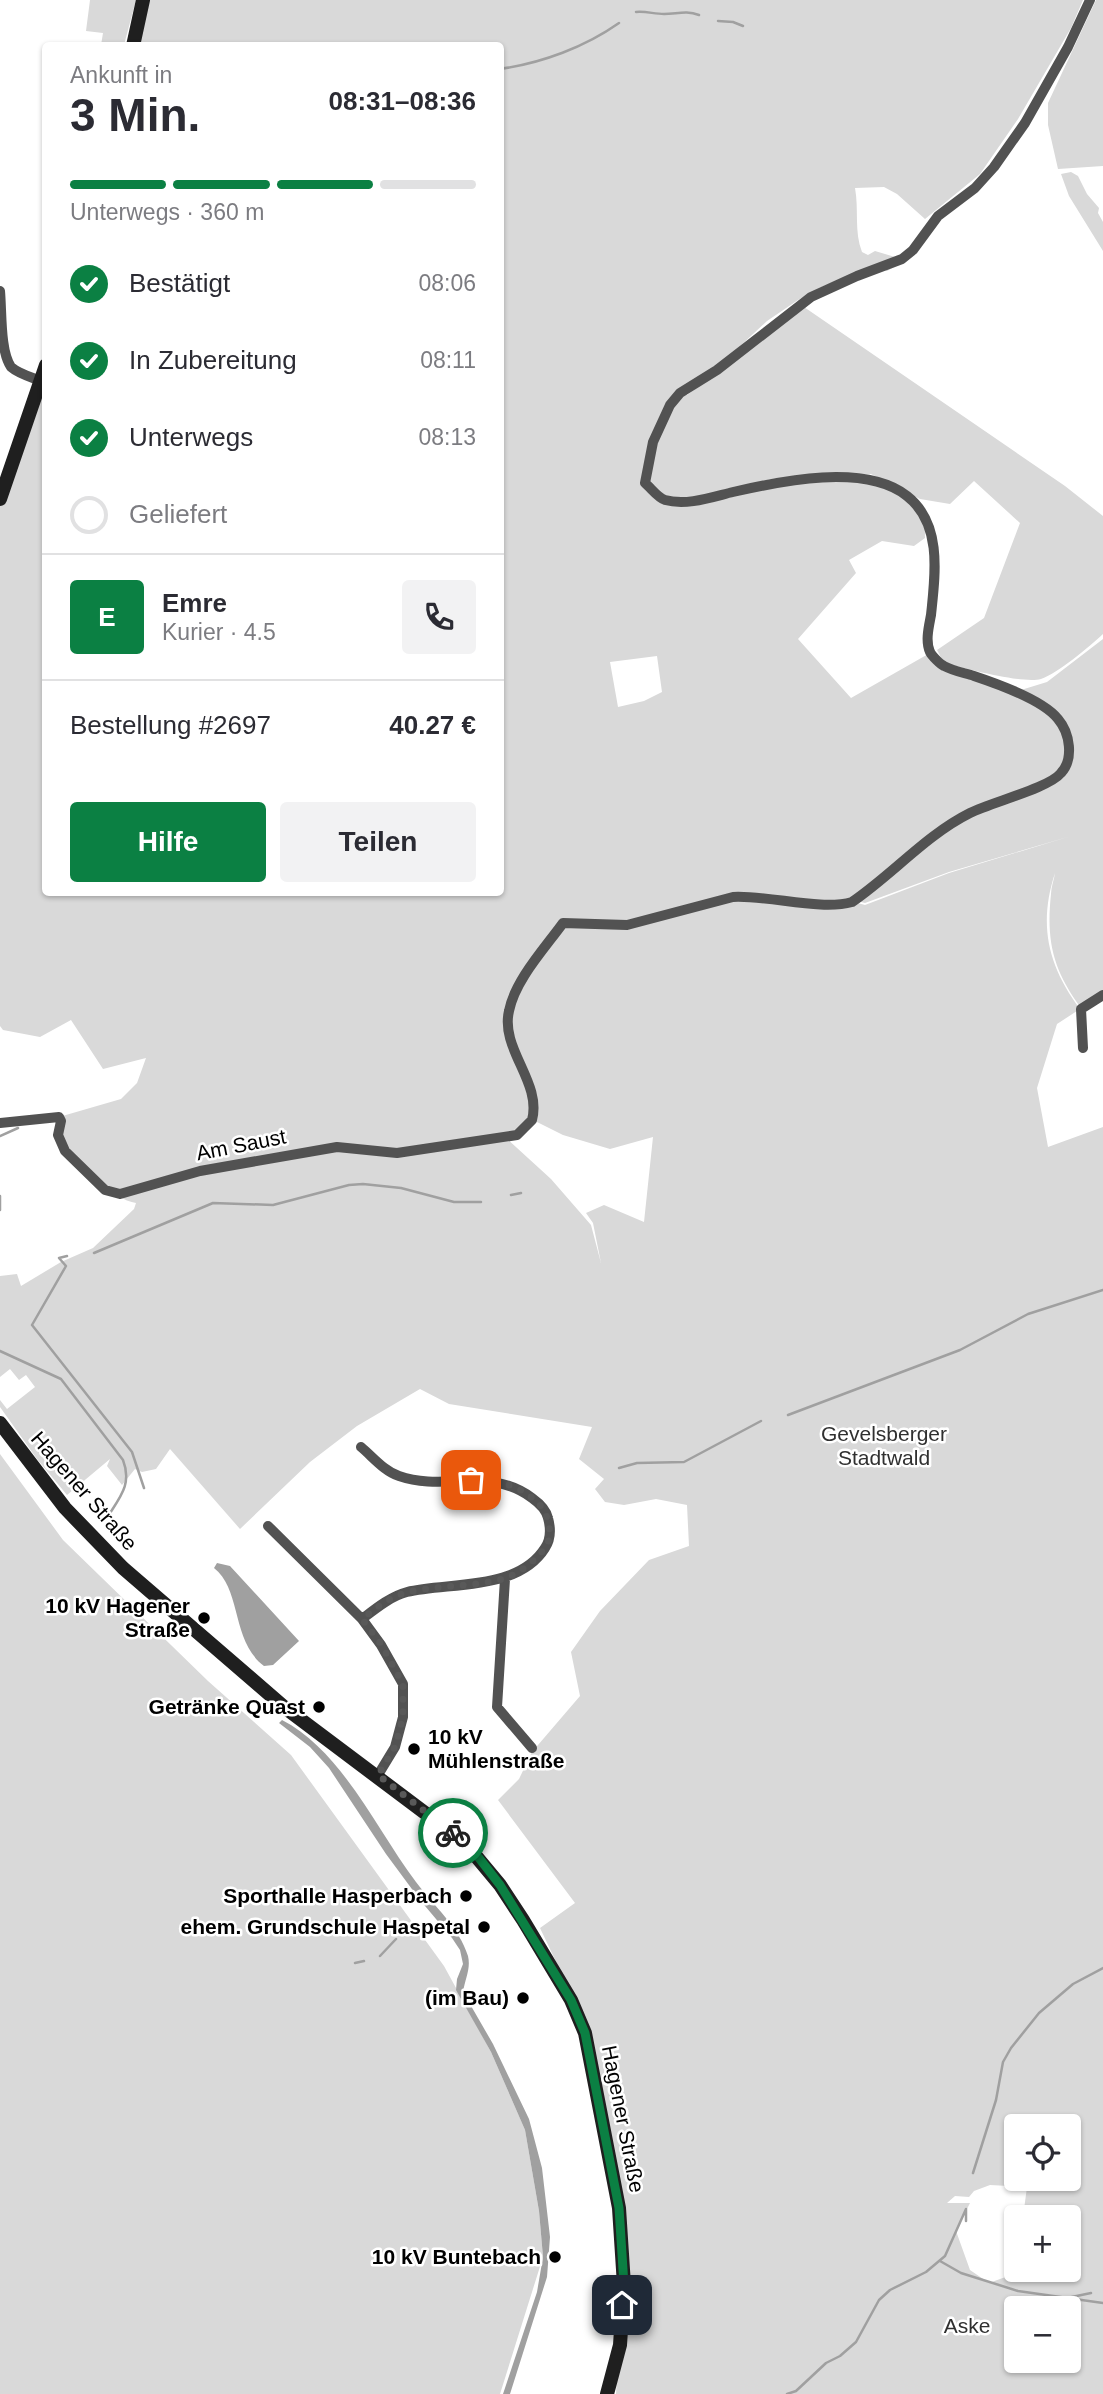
<!DOCTYPE html>
<html lang="de">
<meta charset="utf-8">
<style>
:root{--surface:#fff;--page:#f2f2f3;--text:#2b2b33;--muted:#7c7c81;--line:#e1e1e2;--accent:#0b8043}
body{margin:0;font-family:Helvetica,sans-serif;background:var(--page);color:var(--text);height:100vh;display:flex;flex-direction:column;font-size:26px;white-space:nowrap}
*{box-sizing:border-box;margin:0}
p{font-size:23px;color:var(--muted)}
.icon{flex:none;width:38px;height:38px;fill:none;stroke:currentColor;stroke-width:2;stroke-linecap:round;stroke-linejoin:round}
.map{position:relative;flex:1;overflow:hidden}
.drawer{position:absolute;left:42px;top:42px;width:462px;height:854px;display:flex;flex-direction:column;background:var(--surface);border-radius:7px;box-shadow:0 2px 5px #0004}
.drawer>*{flex:none}
.fabs{position:absolute;left:1004px;top:2114px;display:grid;gap:14px}
.fabs a{display:grid;place-items:center;width:77px;height:77px;border-radius:7px;background:var(--surface);box-shadow:0 2px 5px #0004;font-size:35px}
.pin{position:absolute;display:grid;place-items:center;width:60px;height:60px;color:#fff;margin:-30px;border-radius:14px;box-shadow:0 4px 10px #0006}
.courier{position:absolute;display:grid;place-items:center;width:70px;height:70px;margin:-35px;border:5px solid #0b8043;border-radius:50%;background:#fff;color:#222;box-shadow:0 2px 9px #0007}
.overview em{font-style:normal;font-weight:800}
.overview div{display:flex;flex-direction:column-reverse}
.overview{display:flex;align-items:center;justify-content:space-between;height:119px;padding:0 28px}
h1{font-size:46px;font-weight:800;line-height:52px}
.bar{display:grid;grid-template-columns:repeat(4,1fr);gap:10px 7px;align-content:center;height:84px;padding:0 28px}
.bar i{height:9px;border-radius:5px;background:var(--line)}
.bar .current{background:var(--accent)}
.bar p{grid-column:span 4}
.line{display:flex;align-items:center;gap:18px;padding:0 28px;border-top:2px solid var(--line)}
.line div{flex:1}
.round{display:grid;place-items:center;flex:none;width:74px;height:74px;border-radius:7px;background:var(--page)}
ol{padding:0 28px;list-style:none}
li{display:flex;align-items:center;gap:21px;height:77px}
li p{margin-inline-start:auto}
li .icon{padding:7px;border-radius:50%;background:var(--accent);color:#fff;stroke-width:4}
li:last-child{color:var(--muted)}
li i{width:38px;height:38px;border:4px solid var(--line);border-radius:50%}
.button{display:flex;gap:14px;margin-top:auto;padding:14px 28px}
.button a{flex:1;height:80px;border-radius:7px;background:var(--accent);color:#fff;font-size:28px;font-weight:800;line-height:80px;text-align:center}
.button a+a{background:var(--page);color:var(--text)}
.map>svg:first-child{display:block}
.green{fill:#d9d9d9;fill-rule:evenodd}
.water{fill:#a0a0a0}
.lines{fill:none;stroke-linecap:round;stroke-linejoin:round}
.stream{stroke:#a0a0a0;stroke-width:2.5}
.minor{stroke:#525252;stroke-width:10}
.secondary{stroke:#1f1f1f;stroke-width:14}
.done{stroke:#595959;stroke-width:7;stroke-dasharray:0 12.6}
.route{stroke:#0b8043;stroke-width:9}
.poi-dot{fill:#000;stroke:#fff;stroke-width:2.5}
.labels{text-anchor:middle;stroke-width:5;stroke-linejoin:round;paint-order:stroke}
.street-label{font-size:21px;fill:#000;stroke:#fff}
.park-label{font-size:21px;fill:#303030;stroke:#fff}
.poi-label{font-size:21px;font-weight:bold;fill:#000;stroke:#fff;text-anchor:end}
</style>
<div class="map">
<svg width="1103" height="2394" viewBox="0 0 1103 2394">
<rect width="100%" height="100%" fill="#fff"/>
<!-- green -->
<path class="green" d="M90,0H136L124,45H101L103,33L86,31Z
M143,0H1083L1071,28L1018,119L980,174L925,219L897,194L884,187L855,188C859,209 854,232 862,252L868,255L875,251L895,257L894,267L887,271L874,265L819,288L798,300L767,321L723,362L681,390L687,395L738,359L804,307L1065,486L1103,516V634C1090,646 1057,674 1041,679C1022,684 964,668 944,663L937,650L984,618L1020,523L974,481L950,504L920,499L871,474H821L771,479L693,498L664,496L649,480L645,482C649,488 657,498 664,500C691,511 745,489 774,485C814,479 902,470 922,517C925,523 925,531 925,538L914,546L882,541L849,560L856,573L798,639L851,698L930,653L946,668L978,678L1028,700L1051,714L1062,726L1066,735V762L1061,773L1046,784L1007,796L948,823L883,876L884,878C911,856 938,831 969,814C986,805 1006,799 1024,793C1034,790 1046,788 1054,782C1064,775 1067,766 1069,754C1072,719 1042,704 1014,692L1047,682L1103,639V993L1081,1008C1053,970 1046,941 1051,894C1051,887 1054,880 1055,873C1038,925 1048,966 1080,1009L1057,1024L1037,1088L1048,1147L1103,1127V2394H616L625,2219L589,2031L540,1928L575,1903L498,1800L519,1779L532,1752L580,1696L571,1652L600,1611L649,1560L689,1546L687,1505L656,1499L624,1505L605,1502L595,1489L604,1479L579,1459L592,1427L449,1404L420,1389L357,1426L310,1462L240,1529L170,1449L156,1469L142,1472L135,1469L122,1485L107,1466L110,1459L67,1495L37,1459L0,1407V1400L7,1409L35,1387L26,1375L19,1380L10,1369L0,1377V1276L17,1274L21,1286L61,1262L93,1248L134,1209L136,1203C115,1200 68,1163 59,1143C56,1134 63,1126 59,1117L121,1099L137,1083L146,1058L103,1069L71,1020L40,1037L3,1030L0,1026V499L45,365L46,892H500V46L133,45ZM657,656L662,692L644,701L618,707L610,662ZM1071,836L949,873L865,905L854,902L838,906L748,898L669,913L733,897L748,896L837,905L853,900L865,903L949,872ZM508,1032L535,1100L533,1120L563,1135L610,1149L653,1137L644,1222L604,1205L586,1213L593,1223L601,1263L591,1225L551,1179L505,1137L447,1148L397,1154L337,1148L234,1166L336,1146L397,1152L518,1133L531,1118L533,1100ZM1017,2126H1069V2179H1017ZM990,2185L1027,2187L1023,2217H1069V2270H1017L1016,2244L1011,2275L989,2283L970,2270L956,2231L970,2203H947L955,2196L969,2197L974,2191ZM1017,2308H1069V2361H1017Z
M1096,0H1103V166L1058,169L1048,125V103Z
M1071,172L1078,176L1087,194L1099,208L1098,213L1103,222V251L1069,196L1061,174Z
M0,1454L63,1540L208,1681L291,1755L444,1966L491,2052L525,2130L539,2211L543,2257L500,2394H0Z"/>
<!-- water -->
<path class="water" d="M217,1563L230,1566L299,1641L273,1665L264,1666C231,1641 242,1590 214,1568Z
M282,1720C342,1751 376,1829 416,1882C433,1905 459,1927 468,1956C471,1969 465,1979 463,1992L493,2044L529,2119L542,2168L550,2237L547,2277L510,2394H503L537,2292L543,2257L539,2211L525,2130L491,2052L456,1990L457,1979L463,1964L460,1950L452,1938L420,1900L386,1854L329,1768L310,1747L279,1723Z"/>
<g class="lines">
<!-- stream -->
<path class="stream" d="M636,12C646,11 654,14 664,14C677,14 686,10 699,15
M718,21L733,22L743,26
M500,69C542,63 585,47 619,23
M0,1136L18,1128
M511,1195L521,1193
M0,1196V1210
M94,1253L213,1203L273,1205L349,1185L363,1184L401,1188L454,1202H481
M67,1256L59,1258L66,1266L32,1325L132,1452L144,1488
M0,1351L61,1379L123,1460C133,1486 118,1499 105,1521
M788,1415L960,1350L1028,1314L1103,1290
M619,1468L637,1463L684,1462L761,1421
M380,1956L396,1939
M355,1963L364,1961
M973,2173L996,2100L1003,2062L1011,2048L1039,2013L1073,1984L1103,1968
M966,2209V2221
M940,2261L961,2273L1018,2291L1103,2303
M1067,2298L1091,2293
M787,2394L796,2391L826,2363L840,2356L856,2342L879,2300L890,2290L926,2272L945,2256L966,2209"/>
<!-- minor -->
<path class="minor" d="M0,291C2,313 0,351 11,367C19,374 31,377 41,381
M1083,1048L1081,1009L1103,995
M0,1123L59,1117L61,1121L58,1135L65,1151L105,1190L120,1194L200,1171L337,1147L397,1153L517,1135L532,1120C542,1082 500,1049 509,1011C515,980 545,948 563,923L627,925L733,897C770,895 820,911 852,902C893,874 926,835 970,813C992,802 1049,788 1061,773C1074,759 1070,733 1058,719C1043,700 998,684 974,676C965,673 953,671 944,666C940,664 932,656 930,652C925,641 929,626 931,615C935,576 943,524 907,496C865,463 781,481 733,492C712,497 687,506 665,500C658,498 651,488 645,483L653,442L670,405L680,393L717,370L811,297L857,276L902,259L913,250L938,216L975,188L994,167L1025,123L1068,47L1090,0
M361,1447C373,1457 384,1471 399,1476C445,1492 489,1466 532,1498C539,1503 546,1509 548,1518C551,1529 551,1539 545,1548C518,1591 450,1582 407,1592C391,1596 375,1609 362,1619
M268,1526L362,1619L381,1645L403,1684V1717L395,1747L378,1775
M505,1579L497,1707L532,1748"/>
<!-- secondary -->
<path class="secondary" d="M133,46L143,0
M0,499L46,365
M0,1423L65,1508L123,1568L284,1707L465,1843L500,1885L523,1920L571,2000L585,2033L619,2208L624,2285L620,2345L607,2394"/>
</g>
<g class="lines">
<!-- done -->
<path class="done" d="M453,1833L378,1775L395,1747L403,1717V1684L381,1644L362,1619C375,1609 391,1596 408,1592C439,1585 472,1587 503,1579C519,1575 551,1550 550,1533C548,1514 543,1505 527,1494C509,1482 492,1480 471,1480"/>
<!-- route -->
<path class="route" d="M453,1833L479,1858L500,1885L571,2000L585,2033L619,2208L624,2285L622,2305"/>
</g>
<!-- markers -->
<g class="poi-dot">
<circle cx="204" cy="1618" r="7"/>
<circle cx="319" cy="1707" r="7"/>
<circle cx="414" cy="1749" r="7"/>
<circle cx="466" cy="1896" r="7"/>
<circle cx="484" cy="1927" r="7"/>
<circle cx="523" cy="1998" r="7"/>
<circle cx="555" cy="2257" r="7"/>
</g>
<g class="labels">
<!-- street labels -->
<g class="street-label">
<text transform="translate(241 1145) rotate(-11)" y="7">Am Saust</text>
<text transform="translate(84 1491) rotate(49)" y="7">Hagener Straße</text>
<text transform="translate(623 2119) rotate(79)" y="7">Hagener Straße</text>
</g>
<!-- park labels -->
<g class="park-label">
<text x="884" y="1441">Gevelsberger<tspan x="884" dy="24">Stadtwald</tspan></text>
<text x="967" y="2333">Aske</text>
</g>
<!-- poi labels -->
<g class="poi-label">
<text x="190" y="1613">10 kV Hagener<tspan x="190" dy="24">Straße</tspan></text>
<text x="305" y="1714">Getränke Quast</text>
<text x="428" y="1744" text-anchor="start">10 kV<tspan x="428" dy="24">Mühlenstraße</tspan></text>
<text x="452" y="1903">Sporthalle Hasperbach</text>
<text x="470" y="1934">ehem. Grundschule Haspetal</text>
<text x="509" y="2005">(im Bau)</text>
<text x="541" y="2264">10 kV Buntebach</text>
</g>
</g>
</svg>
<div class="fabs">
<a><svg class="icon" aria-label="locate" viewBox="0 0 24 24"><circle cx="12" cy="12" r="6"/><path d="M12 2v4M12 18v4M2 12h4M18 12h4"/></svg></a>
<a>+</a>
<a>−</a>
</div>
<div class="pin" style="left:471px;top:1480px;background:#ea580c"><svg class="icon" aria-label="bag" viewBox="0 0 24 24"><path d="M5 8h14l-1 12H6zM9 8a3 3 0 0 1 6 0"/></svg></div>
<div class="pin" style="left:622px;top:2305px;background:#1f2937"><svg class="icon" aria-label="home" viewBox="0 0 24 24"><path d="M3 11l9-7 9 7M6 9v11h12V9"/></svg></div>
<div class="courier" style="left:453px;top:1833px"><svg class="icon" aria-label="bike" viewBox="0 0 24 24"><circle cx="6" cy="16" r="4"/><circle cx="18" cy="16" r="4"/><path d="M6 16l4-8h5l3 8M10 8l3 8H6M13 5h3"/></svg></div>
<section class="drawer">
<div class="overview"><div><h1>3 Min.</h1><p>Ankunft in</p></div><em>08:31–08:36</em></div>
<div class="bar"><i class="current"></i><i class="current"></i><i class="current"></i><i></i><p>Unterwegs · 360 m</p></div>
<ol>
<li><svg class="icon" aria-label="check" viewBox="0 0 24 24"><path d="M5 12l5 5 9-10"/></svg>Bestätigt<p>08:06</p></li>
<li><svg class="icon" aria-label="check" viewBox="0 0 24 24"><path d="M5 12l5 5 9-10"/></svg>In Zubereitung<p>08:11</p></li>
<li><svg class="icon" aria-label="check" viewBox="0 0 24 24"><path d="M5 12l5 5 9-10"/></svg>Unterwegs<p>08:13</p></li>
<li><i></i>Geliefert</li>
</ol>
<div class="line" style="height:126px"><b class="round" style="background:var(--accent);color:#fff">E</b><div><b>Emre</b><p>Kurier · 4.5</p></div><a class="round"><svg class="icon" aria-label="phone" viewBox="0 0 24 24"><path d="M5 4h4l2 5-3 2q2 4 5 5l2-3 5 2v4C11 20 4 13 5 4z"/></svg></a></div>
<div class="line" style="height:91px"><div>Bestellung #2697</div><b>40.27 €</b></div>
<div class="button"><a>Hilfe</a><a>Teilen</a></div>
</section>
</div>
